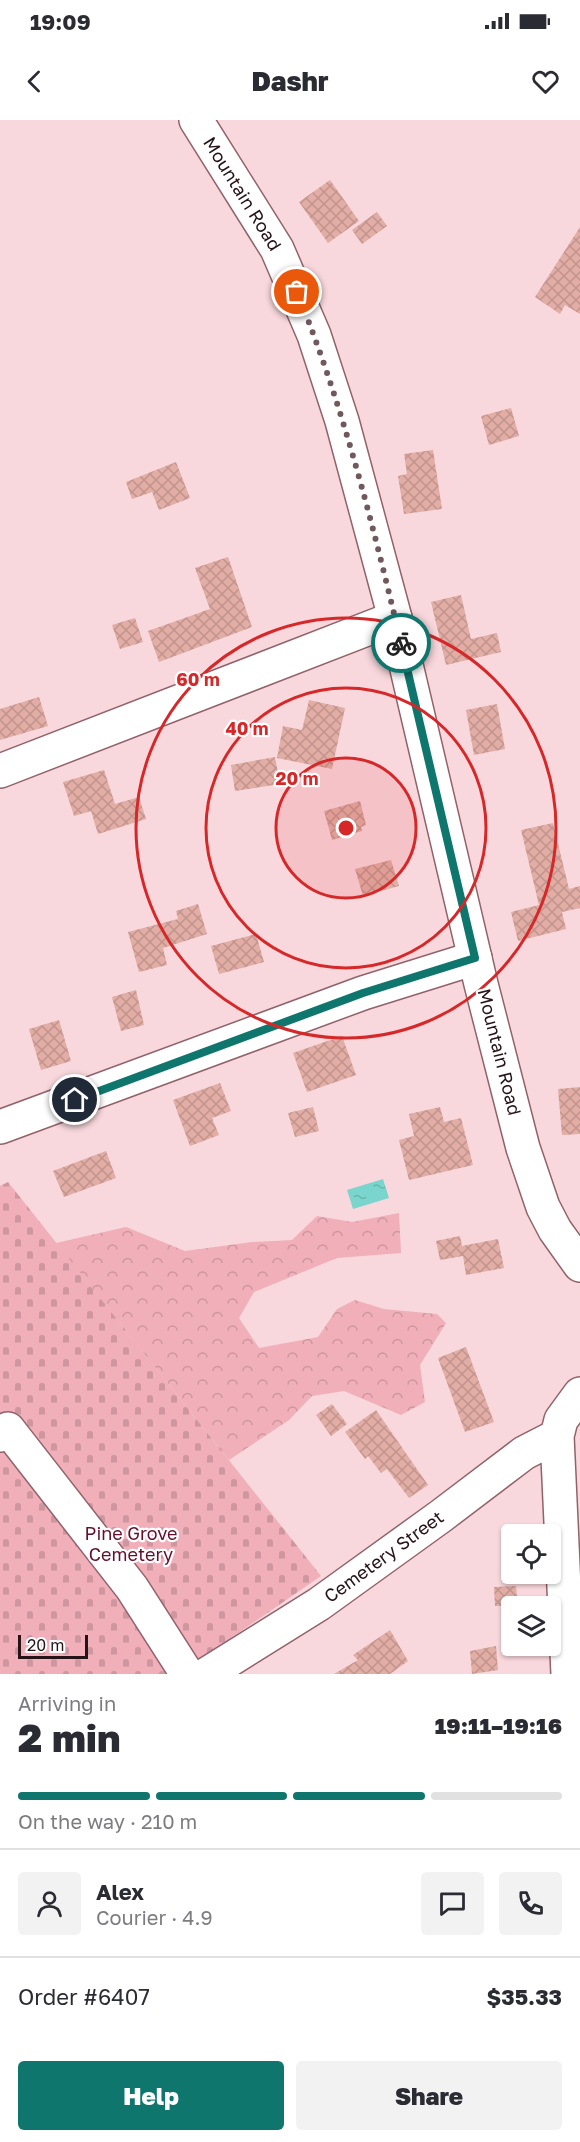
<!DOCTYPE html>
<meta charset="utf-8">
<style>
:root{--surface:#fff;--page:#f2f2f3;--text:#2b2b33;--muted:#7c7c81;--line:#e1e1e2;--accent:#0f766e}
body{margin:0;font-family:"Golos Text",sans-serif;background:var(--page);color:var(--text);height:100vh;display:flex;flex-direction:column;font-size:22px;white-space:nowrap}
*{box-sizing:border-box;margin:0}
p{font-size:20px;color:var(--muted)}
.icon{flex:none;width:33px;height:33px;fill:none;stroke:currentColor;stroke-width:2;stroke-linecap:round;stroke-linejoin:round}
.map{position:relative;height:1554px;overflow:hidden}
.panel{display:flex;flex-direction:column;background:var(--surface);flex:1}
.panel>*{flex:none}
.controls{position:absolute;left:501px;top:1404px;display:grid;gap:12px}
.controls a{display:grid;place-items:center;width:60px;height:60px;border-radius:6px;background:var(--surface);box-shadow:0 2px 4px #0004;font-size:30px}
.scale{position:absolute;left:18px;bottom:15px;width:70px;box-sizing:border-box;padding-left:6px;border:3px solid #261317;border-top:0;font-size:16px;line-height:21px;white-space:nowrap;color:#261317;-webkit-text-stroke:4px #fff;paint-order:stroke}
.pin{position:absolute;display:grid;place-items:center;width:51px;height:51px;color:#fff;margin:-26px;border:3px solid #fff;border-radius:50%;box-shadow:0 2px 6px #0007}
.courier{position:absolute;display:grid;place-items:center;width:60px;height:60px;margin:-30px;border:4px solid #0f766e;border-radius:50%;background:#fff;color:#222;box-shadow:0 2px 8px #0007}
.head em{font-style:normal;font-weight:800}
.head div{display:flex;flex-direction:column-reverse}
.head{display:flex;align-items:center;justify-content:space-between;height:102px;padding:0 18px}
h1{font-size:39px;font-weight:800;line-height:45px}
.bar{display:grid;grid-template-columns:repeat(4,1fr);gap:9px 6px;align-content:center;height:72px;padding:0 18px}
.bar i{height:8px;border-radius:4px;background:var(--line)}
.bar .selected{background:var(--accent)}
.bar p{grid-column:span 4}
.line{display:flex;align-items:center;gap:15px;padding:0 18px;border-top:2px solid var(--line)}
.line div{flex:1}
.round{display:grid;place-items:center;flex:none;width:63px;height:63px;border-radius:6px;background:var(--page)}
.button{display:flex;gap:12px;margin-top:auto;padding:12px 18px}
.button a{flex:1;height:69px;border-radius:6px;background:var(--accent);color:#fff;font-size:24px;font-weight:800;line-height:69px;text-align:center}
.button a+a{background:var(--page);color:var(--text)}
.status{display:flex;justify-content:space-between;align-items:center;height:42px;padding:0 30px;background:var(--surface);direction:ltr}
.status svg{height:16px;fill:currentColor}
header{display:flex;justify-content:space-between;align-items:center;height:78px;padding:0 18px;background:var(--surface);font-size:27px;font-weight:800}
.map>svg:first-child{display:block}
.forest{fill:url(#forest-crowns)}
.cemetery{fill:url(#cemetery-stones)}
.water{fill:url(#water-ripples)}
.building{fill:url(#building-cross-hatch)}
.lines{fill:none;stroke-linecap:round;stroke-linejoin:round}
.minor-casing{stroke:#92626a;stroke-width:36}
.major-casing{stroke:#92626a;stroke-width:36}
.minor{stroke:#fff;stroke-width:33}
.major{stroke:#fff;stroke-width:33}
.done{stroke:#70585c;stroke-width:6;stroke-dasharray:0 10.8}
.route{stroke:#0f766e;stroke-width:8}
.ring{fill:none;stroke:#d62828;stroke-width:3}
.labels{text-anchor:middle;stroke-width:4.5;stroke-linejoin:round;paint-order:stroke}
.street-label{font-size:18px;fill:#261317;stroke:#fff}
.park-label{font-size:18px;fill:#640e2a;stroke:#fff}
.centre{fill:#d62828;stroke:#fff;stroke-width:3}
.ring-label{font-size:18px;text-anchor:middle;font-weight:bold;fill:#d62828;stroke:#fff;stroke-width:4.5;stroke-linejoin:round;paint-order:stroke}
</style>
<div class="status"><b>19:09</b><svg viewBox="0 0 49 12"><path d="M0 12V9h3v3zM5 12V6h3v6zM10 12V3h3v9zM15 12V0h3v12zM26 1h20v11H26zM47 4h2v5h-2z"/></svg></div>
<header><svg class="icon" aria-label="back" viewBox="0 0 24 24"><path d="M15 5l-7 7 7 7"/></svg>Dashr<svg class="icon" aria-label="heart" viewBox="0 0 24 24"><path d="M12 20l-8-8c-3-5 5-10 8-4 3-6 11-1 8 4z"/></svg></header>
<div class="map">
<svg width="580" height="1554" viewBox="0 0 580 1554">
<defs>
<pattern id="forest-crowns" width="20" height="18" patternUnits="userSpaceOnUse" patternTransform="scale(1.5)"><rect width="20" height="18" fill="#f0afb9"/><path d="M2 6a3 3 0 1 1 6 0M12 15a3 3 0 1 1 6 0" fill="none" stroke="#ce969e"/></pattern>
<pattern id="cemetery-stones" width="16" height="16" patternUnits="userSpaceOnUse" patternTransform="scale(1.5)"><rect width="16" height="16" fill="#f0afb9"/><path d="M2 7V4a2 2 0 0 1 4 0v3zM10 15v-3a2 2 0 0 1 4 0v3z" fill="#ce969e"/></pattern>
<pattern id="water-ripples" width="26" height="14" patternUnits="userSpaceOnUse" patternTransform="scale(1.5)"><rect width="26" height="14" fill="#79d5cd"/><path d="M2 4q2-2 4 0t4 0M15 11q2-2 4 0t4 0" fill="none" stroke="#68b6af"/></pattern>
<pattern id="building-cross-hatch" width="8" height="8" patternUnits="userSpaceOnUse" patternTransform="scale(1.5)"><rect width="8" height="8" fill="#e1ada5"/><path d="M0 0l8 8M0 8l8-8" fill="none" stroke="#c1948d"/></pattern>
</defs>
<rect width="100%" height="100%" fill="#f9d8dd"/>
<!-- forest -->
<path class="forest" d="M399,1093L401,1133L337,1138L254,1172L239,1198L259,1228L318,1217L337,1189L355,1180L384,1189L437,1194L446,1203L420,1245L425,1282L401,1295L344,1271L312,1276L289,1300L229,1340L56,1123L126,1107L185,1131L252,1122L292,1120L317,1096L352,1102Z"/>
<!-- cemetery -->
<path class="cemetery" d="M8,1062L321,1456L179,1554H0V1066Z"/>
<!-- water -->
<path class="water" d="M383,1059L389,1078L353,1089L347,1070Z"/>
<!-- building -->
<path class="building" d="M330,60L359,101L328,123L299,82Z
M377,92L387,106L362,124L352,110Z
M580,107V194L565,185L560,194L535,177Z
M511,288L519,316L489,325L481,296Z
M433,330L442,389L404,394L398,356L407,354L404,334Z
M176,342L190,378L159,390L152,372L132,379L126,362Z
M228,437L252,507L159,542L148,511L210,489L195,448Z
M461,475L471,519L497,513L501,532L446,545L431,482Z
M135,498L143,522L120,529L112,505Z
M39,577L48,606L0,620V589Z
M309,580L345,588L332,649L277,638L283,606L302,610Z
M497,584L505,629L474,635L466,590Z
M275,637L280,664L235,671L231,645Z
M104,650L115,684L139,677L146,699L98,714L91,691L74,696L63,662Z
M360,681L366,705L361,707L362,711L332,720L324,691Z
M553,703L569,769L580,766V788L562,792L566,809L518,821L511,792L539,785L521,710Z
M391,740L399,766L363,776L355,749Z
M198,784L207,814L163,828L167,845L139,852L128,812L178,799L176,791Z
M256,814L264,842L219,854L211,826Z
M136,870L144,905L121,911L112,877Z
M59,900L71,941L41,950L29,909Z
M342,916L356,955L307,972L293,933Z
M220,963L231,991L212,998L219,1015L190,1026L173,980Z
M580,967V1014L562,1015L558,969Z
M313,987L319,1011L295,1017L288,993Z
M440,987L444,1002L461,998L473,1045L409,1060L399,1020L414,1016L409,994Z
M106,1031L116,1058L64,1077L53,1051Z
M460,1116L462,1126L498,1119L504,1148L466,1155L463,1136L440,1140L436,1121Z
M466,1227L494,1302L465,1312L438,1238Z
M332,1284L347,1304L331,1316L316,1295Z
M376,1290L428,1365L409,1378L387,1349L381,1353L368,1336L365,1339L345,1312Z
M516,1466L518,1486H495L494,1467Z
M390,1510L408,1541L390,1554H334L358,1540L353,1535Z
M496,1526L498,1550L472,1554L470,1531Z"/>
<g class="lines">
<defs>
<path id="minor" d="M0,651L395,498
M0,1007L363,873L475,838
M0,1315L8,1309L132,1468L187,1554
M207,1554L319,1484L441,1396L524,1333L557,1316
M568,1554L557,1316L561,1300L580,1274"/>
<path id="major" d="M196,0L277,129L314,215L342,301L395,498L481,864L523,1028L543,1087L555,1110L580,1145"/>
</defs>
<!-- minor casing -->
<use href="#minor" class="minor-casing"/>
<!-- major casing -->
<use href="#major" class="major-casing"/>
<!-- minor -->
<use href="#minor" class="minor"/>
<!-- major -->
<use href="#major" class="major"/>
</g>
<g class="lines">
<!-- done -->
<path class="done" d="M297,172C343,285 373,405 401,523"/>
<!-- route -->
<path class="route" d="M75,980L363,873L475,838L401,523"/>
</g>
<!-- distance rings -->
<circle cx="346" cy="708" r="70" fill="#d62828" fill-opacity=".12"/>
<g class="ring">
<circle cx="346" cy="708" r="70"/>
<circle cx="346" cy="708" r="140"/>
<circle cx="346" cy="708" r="210"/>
</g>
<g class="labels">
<!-- street labels -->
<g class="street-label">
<text transform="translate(242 74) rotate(58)" y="6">Mountain Road</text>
<text transform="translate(499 932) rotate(76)" y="6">Mountain Road</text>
<text transform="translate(384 1437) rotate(-36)" y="6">Cemetery Street</text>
</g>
<!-- park labels -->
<g class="park-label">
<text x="131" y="1420">Pine Grove<tspan x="131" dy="21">Cemetery</tspan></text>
</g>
</g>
<circle cx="346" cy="708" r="9" class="centre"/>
<g class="ring-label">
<text x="198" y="566">60 m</text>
<text x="247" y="615">40 m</text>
<text x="297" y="665">20 m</text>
</g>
</svg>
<div class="controls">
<a><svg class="icon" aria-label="locate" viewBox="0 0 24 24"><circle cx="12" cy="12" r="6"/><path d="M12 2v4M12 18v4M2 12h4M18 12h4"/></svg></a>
<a><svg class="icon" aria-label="layers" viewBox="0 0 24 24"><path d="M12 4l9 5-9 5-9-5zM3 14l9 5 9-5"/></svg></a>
</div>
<div class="scale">20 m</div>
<div class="pin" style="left:297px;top:172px;background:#ea580c"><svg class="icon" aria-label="bag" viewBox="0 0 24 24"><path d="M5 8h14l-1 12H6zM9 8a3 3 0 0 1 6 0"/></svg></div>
<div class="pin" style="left:75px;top:980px;background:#1f2937"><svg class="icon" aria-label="home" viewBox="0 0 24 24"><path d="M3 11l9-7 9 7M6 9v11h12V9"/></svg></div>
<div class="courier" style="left:401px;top:523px"><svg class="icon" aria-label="bike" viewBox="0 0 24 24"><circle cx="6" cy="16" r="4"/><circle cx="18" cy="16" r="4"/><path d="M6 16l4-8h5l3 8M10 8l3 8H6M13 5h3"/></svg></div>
</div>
<section class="panel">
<div class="head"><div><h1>2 min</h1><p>Arriving in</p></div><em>19:11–19:16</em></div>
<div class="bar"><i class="selected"></i><i class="selected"></i><i class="selected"></i><i></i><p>On the way · 210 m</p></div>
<div class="line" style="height:108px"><a class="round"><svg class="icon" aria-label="person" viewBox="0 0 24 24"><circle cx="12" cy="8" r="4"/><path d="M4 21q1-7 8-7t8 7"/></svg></a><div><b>Alex</b><p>Courier · 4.9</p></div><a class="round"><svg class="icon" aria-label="chat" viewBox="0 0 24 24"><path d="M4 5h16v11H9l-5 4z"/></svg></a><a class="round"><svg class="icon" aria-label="phone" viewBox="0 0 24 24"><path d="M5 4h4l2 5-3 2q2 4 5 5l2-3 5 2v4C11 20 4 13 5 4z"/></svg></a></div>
<div class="line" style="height:78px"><div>Order #6407</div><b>$35.33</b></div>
<div class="button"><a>Help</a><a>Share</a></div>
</section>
